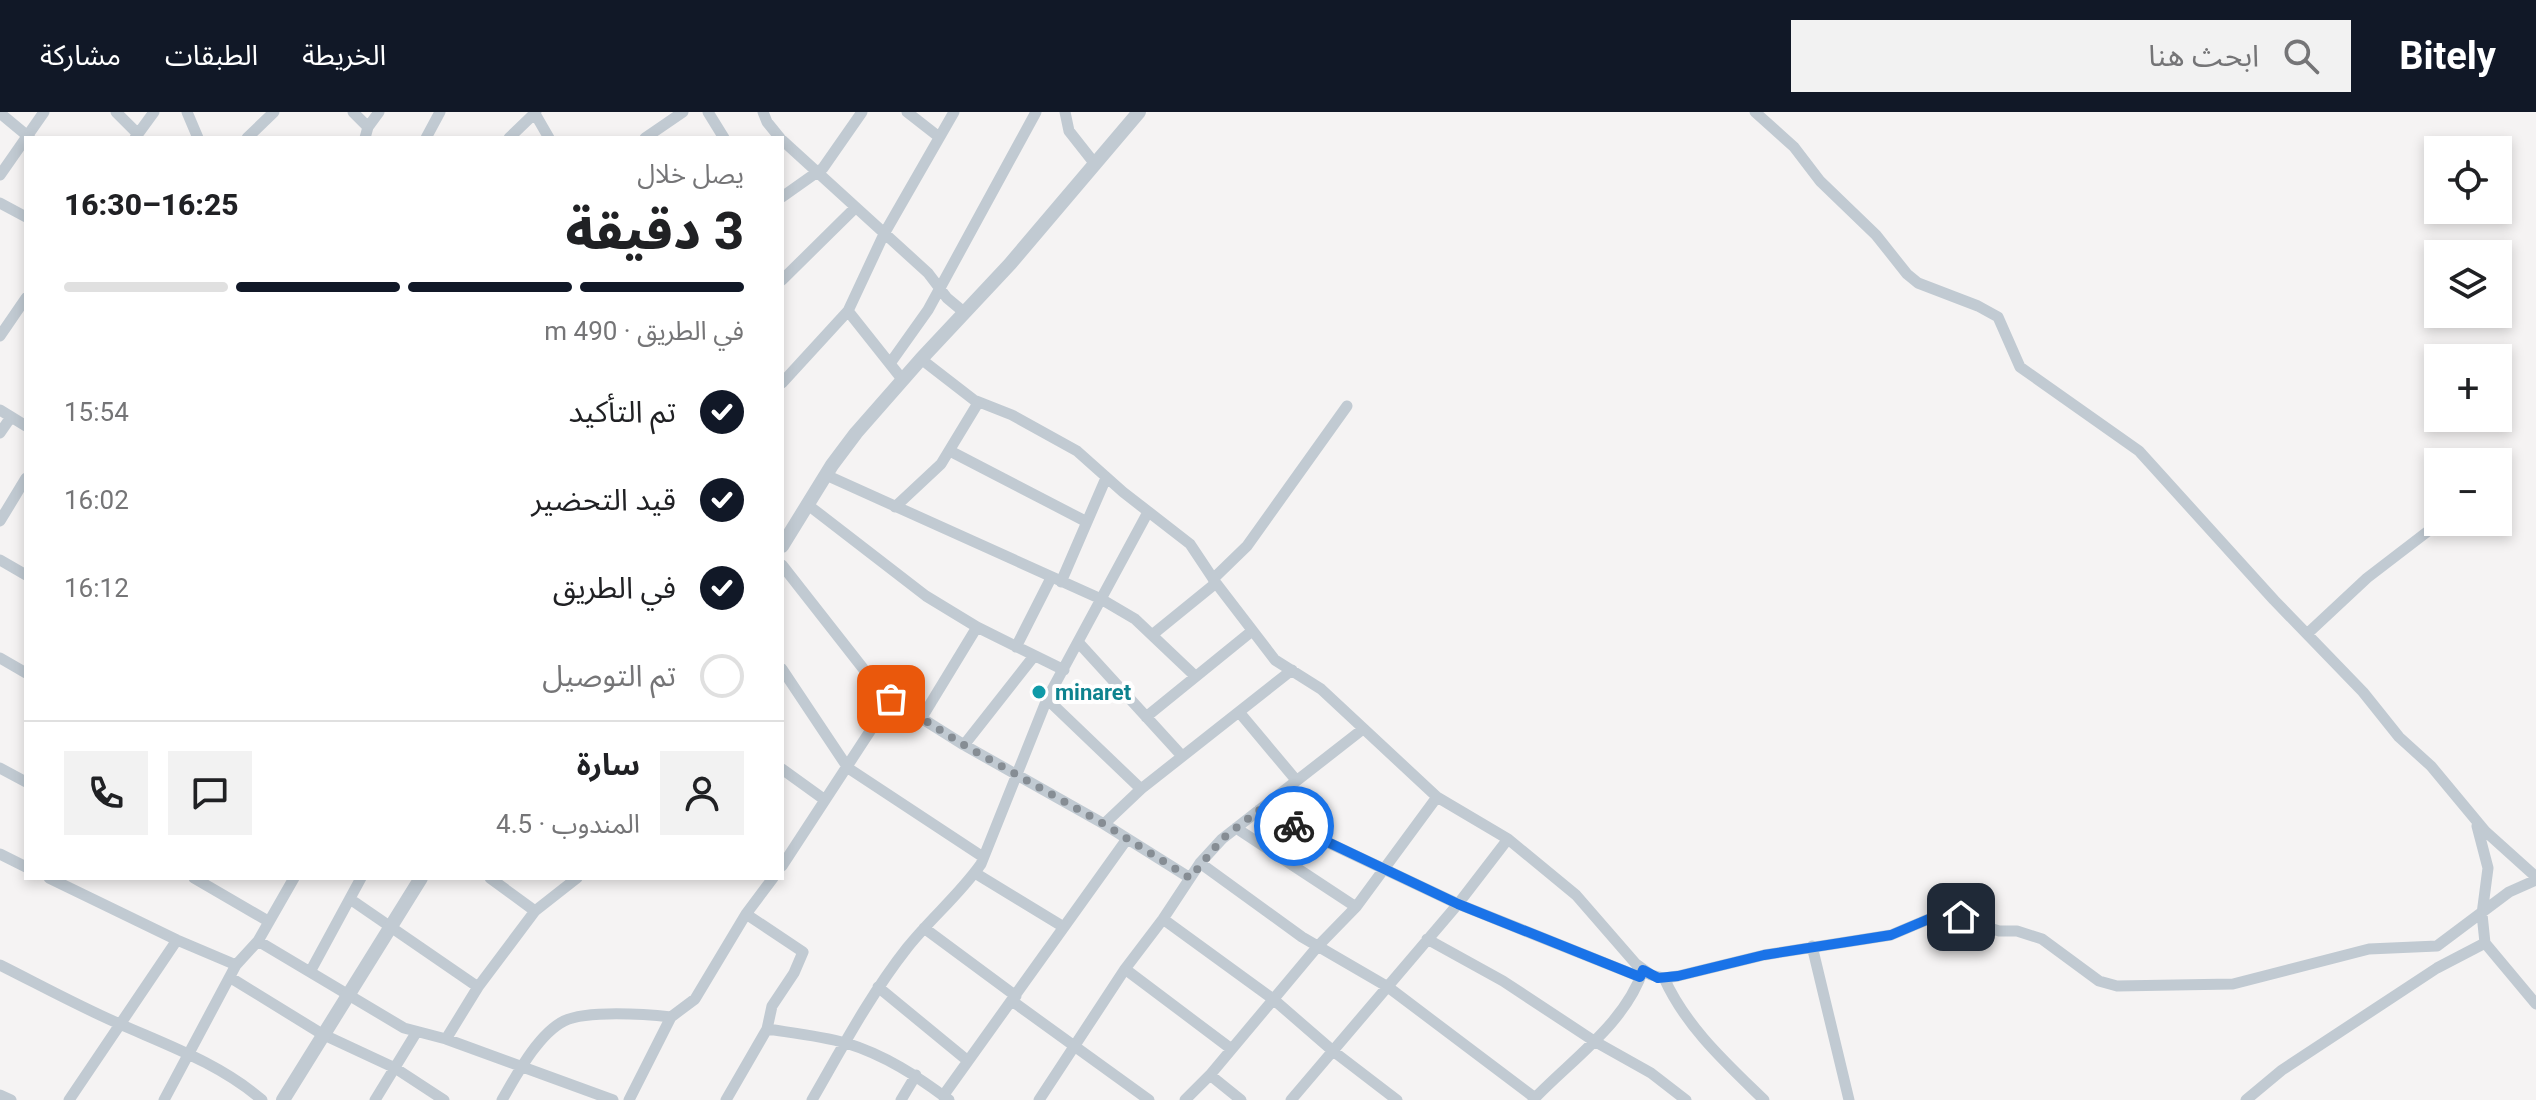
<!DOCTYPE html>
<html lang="ar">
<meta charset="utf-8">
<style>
:root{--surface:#fff;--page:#f2f2f2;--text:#202124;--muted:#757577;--line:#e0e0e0;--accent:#111827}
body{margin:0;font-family:Roboto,"Noto Sans Arabic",sans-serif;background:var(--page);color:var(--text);direction:rtl;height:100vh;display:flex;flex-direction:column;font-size:30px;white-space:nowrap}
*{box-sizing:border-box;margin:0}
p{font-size:26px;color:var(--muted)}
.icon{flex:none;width:44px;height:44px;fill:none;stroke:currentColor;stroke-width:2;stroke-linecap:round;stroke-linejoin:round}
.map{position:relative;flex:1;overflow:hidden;direction:ltr}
.sheet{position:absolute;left:24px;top:24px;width:760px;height:744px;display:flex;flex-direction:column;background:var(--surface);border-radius:0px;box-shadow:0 4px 12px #0003;direction:rtl}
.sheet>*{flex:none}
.controls{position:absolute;left:2424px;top:24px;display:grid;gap:16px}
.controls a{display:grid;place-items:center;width:88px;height:88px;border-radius:0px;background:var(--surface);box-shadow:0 4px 12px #0003;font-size:40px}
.pin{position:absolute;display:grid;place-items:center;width:68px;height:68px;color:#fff;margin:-34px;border-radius:16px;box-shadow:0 4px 12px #0006}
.courier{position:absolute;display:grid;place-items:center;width:80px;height:80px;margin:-40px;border:6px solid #1a73e8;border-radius:50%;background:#fff;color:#222;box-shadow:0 2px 10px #0007}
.headline em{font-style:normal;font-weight:800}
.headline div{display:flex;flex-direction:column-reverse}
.headline{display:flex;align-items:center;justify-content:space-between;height:136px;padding:0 40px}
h1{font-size:52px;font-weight:800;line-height:60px}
.bar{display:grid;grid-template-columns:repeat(4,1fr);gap:12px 8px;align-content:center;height:96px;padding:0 40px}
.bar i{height:10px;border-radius:6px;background:var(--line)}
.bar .active{background:var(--accent)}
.bar p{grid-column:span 4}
.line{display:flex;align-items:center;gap:20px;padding:0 40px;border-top:2px solid var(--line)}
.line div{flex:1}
.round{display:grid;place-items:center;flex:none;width:84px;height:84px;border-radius:0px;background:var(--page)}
ol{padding:0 40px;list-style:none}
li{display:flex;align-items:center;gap:24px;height:88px}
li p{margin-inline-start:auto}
li .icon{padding:8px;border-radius:50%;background:var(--accent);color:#fff;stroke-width:4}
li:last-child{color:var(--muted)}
li i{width:44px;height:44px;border:4px solid var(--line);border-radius:50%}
header{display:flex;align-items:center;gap:48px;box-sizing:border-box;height:112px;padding:0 40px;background:var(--accent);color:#fff}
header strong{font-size:38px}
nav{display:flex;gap:44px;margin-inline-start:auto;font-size:28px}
.search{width:560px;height:72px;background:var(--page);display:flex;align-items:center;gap:20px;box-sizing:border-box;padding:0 28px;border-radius:0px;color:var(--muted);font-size:30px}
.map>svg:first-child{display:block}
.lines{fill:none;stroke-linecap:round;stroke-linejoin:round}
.minor{stroke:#c1cad2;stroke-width:11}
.tertiary{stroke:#c1cad2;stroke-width:14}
.done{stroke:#868d94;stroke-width:8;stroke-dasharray:0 14.4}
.route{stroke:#1a73e8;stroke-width:10}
.culture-dot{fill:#0f9aa8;stroke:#fff;stroke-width:3}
.labels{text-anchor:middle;stroke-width:8;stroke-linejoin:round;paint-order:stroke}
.culture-label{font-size:22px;font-weight:bold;fill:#0d838f;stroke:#fff;text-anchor:start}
</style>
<header>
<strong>Bitely</strong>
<div class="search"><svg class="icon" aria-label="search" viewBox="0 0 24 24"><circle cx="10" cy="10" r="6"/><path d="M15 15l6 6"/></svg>ابحث هنا</div>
<nav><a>الخريطة</a><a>الطبقات</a><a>مشاركة</a></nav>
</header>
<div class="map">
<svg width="2536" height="988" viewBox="0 0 2536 988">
<rect width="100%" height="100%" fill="#f5f3f3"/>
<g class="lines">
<!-- minor -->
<path class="minor" d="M116,0L138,22
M187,0L198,26
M353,0L368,15
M534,0L549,26
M708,0L724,26
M763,0L767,10L780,26
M907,0L939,25
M1065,0L1069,19L1095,52
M1755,0L1794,35L1820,69L1876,123L1907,162L1918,171L1978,194L1998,205L2020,255L2139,339L2274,488L2363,580L2399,625L2431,654L2485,719L2536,765
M0,1L30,26
M135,26L154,0
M247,26L274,0
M365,26L368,15L379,0
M426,26L440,0
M509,26L536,0
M645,26L683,0
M782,28L928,161L947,186L965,201
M0,63L44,0
M782,85L823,56L862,0
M0,91L26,105
M782,168L855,96
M848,199L902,267
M0,224L26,186
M921,247L974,288L1012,303L1077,339L1123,380L1190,432L1216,471L1275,548L1321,577L1437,685L1508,727L1576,783L1636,852L1651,863L1664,866L1678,864L1764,843L1891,823L1943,801L1999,819H2017L2042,827L2099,869L2117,874L2233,872L2369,837L2437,834L2509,780L2536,768
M891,250L928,198L1036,0
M782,271L848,199L884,122L954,0
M0,298L26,314
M0,321L11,305
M950,339L1087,410
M826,363L1101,487L1135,507L1194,563
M808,393L926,484L977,515L1064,558
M895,395L941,352L978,291
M0,409L26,366
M0,448L26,463
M782,453L869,564L891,587L964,633L1104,712L1190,766
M1213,467L1247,434L1347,294
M1061,470L1106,366
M2307,522L2367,466L2440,410
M1152,523L1216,471
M1078,530L1182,644
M1016,535L1051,466
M0,546L26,561
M782,557L848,656L983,745
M1047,587L1141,677
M1239,600L1296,668
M1146,605L1252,519
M921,607L977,515
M964,633L1034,544
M0,656L26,670
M782,657L825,688
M1259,698L1458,792L1640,865
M1104,712L1141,677L1292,558
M2477,714L2488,756L2482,802L2485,831L2536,892
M1236,716L1356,795
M0,742L26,755
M1200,751L1302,825L1388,875L1535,986
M782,754L891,587
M975,761L1062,814
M49,766L177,828L236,853
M194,766L268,809
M490,766L535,799
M350,787L478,875
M1163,807L1273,887L1333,939L1397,988
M924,816L1016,884
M1427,827L1503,869L1594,929L1651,961L1686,988
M258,829L404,916L446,927L613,988
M1812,834L1849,988
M0,853C40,873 80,895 122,913C170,934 222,953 262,988
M1125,857L1230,936
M310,860L361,766
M231,866L322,922L395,956L444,988
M1664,866C1686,915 1726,951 1764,988
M878,875L968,949
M1012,889L1149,988
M767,917C793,921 821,924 846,931C885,943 917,964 949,988
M446,927L478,875L535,799L577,766
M1210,963L1241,988
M0,983L11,988
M943,984L1127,727
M69,988L177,828
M164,988L236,853L258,829L294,766
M375,988L416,921
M502,988C516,964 538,922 564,909C587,898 645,902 671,905
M629,988L671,905L695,887L746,802L773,766
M726,988L767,917L772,894L794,861L803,840L746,802
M812,988C842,936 870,883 907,836C931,806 959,783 981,752L1047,587L1148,400
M901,988L916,963
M1039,988L1125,857L1163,807L1200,751L1222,727L1363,617
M1185,988L1210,963L1318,834L1356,795L1437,685
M1291,988L1458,792L1508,727
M1533,988C1571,948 1625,912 1643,858
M2246,988L2282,958L2437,856L2485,831"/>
<!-- tertiary -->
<path class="tertiary" d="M782,434L832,353L856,321L921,247L1010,152L1139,0
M283,988L421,766"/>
</g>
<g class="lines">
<!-- done -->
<path class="done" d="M891,587L964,633L1104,712L1190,766L1222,727L1259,698L1294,714"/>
<!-- route -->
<path class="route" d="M1294,714L1458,792L1640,865L1643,858L1658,866L1678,864L1764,843L1891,823L1943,801L1961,805"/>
</g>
<!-- markers -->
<circle class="culture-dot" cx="1039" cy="580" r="8"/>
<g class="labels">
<!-- culture labels -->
<g class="culture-label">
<text x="1055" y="588">minaret</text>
</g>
</g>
</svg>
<div class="controls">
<a><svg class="icon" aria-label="locate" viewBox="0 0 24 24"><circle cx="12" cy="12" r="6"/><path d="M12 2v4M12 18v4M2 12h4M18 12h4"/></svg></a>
<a><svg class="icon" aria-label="layers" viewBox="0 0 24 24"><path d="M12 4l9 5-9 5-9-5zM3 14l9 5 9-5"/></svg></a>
<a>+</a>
<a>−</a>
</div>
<div class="pin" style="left:891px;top:587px;background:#ea580c"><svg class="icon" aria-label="bag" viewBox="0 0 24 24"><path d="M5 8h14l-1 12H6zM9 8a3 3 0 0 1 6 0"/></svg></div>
<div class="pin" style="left:1961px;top:805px;background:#1f2937"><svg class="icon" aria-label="home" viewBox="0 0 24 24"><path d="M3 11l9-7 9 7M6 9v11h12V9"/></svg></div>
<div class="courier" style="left:1294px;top:714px"><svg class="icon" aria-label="bike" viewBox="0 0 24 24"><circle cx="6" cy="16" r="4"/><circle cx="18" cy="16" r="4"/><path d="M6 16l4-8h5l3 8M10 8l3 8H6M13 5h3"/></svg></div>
<section class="sheet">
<div class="headline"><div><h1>3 دقيقة</h1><p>يصل خلال</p></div><em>16:25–16:30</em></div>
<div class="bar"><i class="active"></i><i class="active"></i><i class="active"></i><i></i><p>في الطريق · 490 m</p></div>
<ol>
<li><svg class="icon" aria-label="check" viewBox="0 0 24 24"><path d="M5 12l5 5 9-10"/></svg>تم التأكيد<p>15:54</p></li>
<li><svg class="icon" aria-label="check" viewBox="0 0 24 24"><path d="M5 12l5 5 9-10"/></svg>قيد التحضير<p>16:02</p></li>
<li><svg class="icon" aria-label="check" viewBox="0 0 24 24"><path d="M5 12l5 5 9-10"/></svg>في الطريق<p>16:12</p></li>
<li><i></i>تم التوصيل</li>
</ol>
<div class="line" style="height:144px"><a class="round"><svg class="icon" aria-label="person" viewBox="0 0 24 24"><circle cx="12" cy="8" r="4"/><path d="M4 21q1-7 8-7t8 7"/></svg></a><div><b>سارة</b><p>المندوب · 4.5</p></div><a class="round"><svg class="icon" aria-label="chat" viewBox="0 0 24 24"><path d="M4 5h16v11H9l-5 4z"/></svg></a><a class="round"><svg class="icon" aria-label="phone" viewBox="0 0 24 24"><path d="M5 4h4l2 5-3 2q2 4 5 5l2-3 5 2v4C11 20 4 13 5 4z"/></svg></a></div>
</section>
</div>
